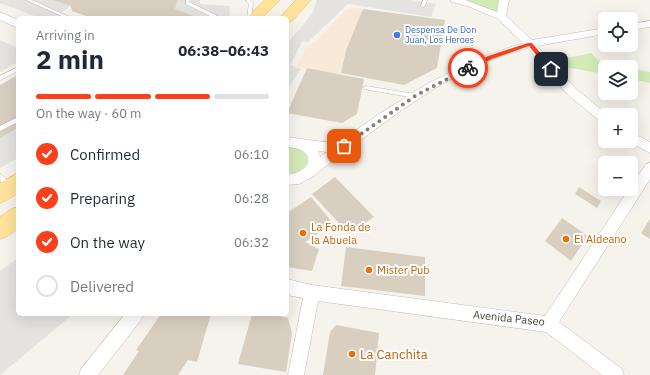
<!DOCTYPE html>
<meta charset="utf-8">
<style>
:root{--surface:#fff;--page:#f6f6f7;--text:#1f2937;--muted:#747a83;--line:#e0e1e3;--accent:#fc3f1d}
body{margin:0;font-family:"IBM Plex Sans",sans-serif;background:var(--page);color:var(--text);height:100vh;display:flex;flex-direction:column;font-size:15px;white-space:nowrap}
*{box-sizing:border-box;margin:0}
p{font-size:13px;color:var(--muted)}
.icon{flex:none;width:22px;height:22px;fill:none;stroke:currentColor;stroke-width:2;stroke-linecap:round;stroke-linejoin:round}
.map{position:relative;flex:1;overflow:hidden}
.sheet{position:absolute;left:16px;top:16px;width:273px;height:300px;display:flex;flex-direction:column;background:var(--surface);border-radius:6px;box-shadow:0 4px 16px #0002}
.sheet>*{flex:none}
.tools{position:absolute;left:598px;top:12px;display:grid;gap:8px}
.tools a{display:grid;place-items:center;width:40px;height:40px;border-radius:6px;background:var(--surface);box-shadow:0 4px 16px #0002;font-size:20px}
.pin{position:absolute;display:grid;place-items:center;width:34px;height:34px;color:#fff;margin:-17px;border-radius:8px;box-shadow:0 2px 6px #0006}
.courier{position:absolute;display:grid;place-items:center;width:40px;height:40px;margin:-20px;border:3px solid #fc3f1d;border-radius:50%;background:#fff;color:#222;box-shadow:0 1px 5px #0007}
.head em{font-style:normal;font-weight:700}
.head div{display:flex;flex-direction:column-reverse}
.head{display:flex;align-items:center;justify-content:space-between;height:68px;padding:0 20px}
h1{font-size:26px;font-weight:700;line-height:30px}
.bar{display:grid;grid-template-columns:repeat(4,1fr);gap:6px 4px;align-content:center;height:48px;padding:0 20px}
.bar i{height:5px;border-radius:3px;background:var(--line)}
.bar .on{background:var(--accent)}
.bar p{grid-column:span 4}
ol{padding:0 20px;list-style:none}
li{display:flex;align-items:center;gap:12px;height:44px}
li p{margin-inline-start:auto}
li .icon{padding:4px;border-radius:50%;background:var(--accent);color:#fff;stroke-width:4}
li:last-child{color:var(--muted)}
li i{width:22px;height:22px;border:2px solid var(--line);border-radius:50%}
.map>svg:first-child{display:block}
.commercial{fill:#f7ead8}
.green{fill:#d2eab5}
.parking{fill:#e5e3e0}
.building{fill:#d8cfc1}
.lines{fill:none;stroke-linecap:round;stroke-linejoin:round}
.service-casing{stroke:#c2bbae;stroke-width:1}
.minor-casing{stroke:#c2bbae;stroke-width:1}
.tertiary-casing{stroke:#c2bbae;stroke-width:1}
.primary-casing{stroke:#e6c16a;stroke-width:1}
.service{fill:#fff;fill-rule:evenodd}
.minor{fill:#fff;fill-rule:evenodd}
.tertiary{fill:#fff;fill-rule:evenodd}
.primary{fill:#ffe39c;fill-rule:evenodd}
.route{fill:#fc3f1d}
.done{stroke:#878178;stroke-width:4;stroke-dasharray:0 7.2}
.shop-dot{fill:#3f7fe0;stroke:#fff;stroke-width:1.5}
.food-dot{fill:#e8710a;stroke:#fff;stroke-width:1.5}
.labels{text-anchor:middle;stroke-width:4;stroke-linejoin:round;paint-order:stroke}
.far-shop-label{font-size:9px;fill:#366cbe;stroke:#fff;text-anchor:start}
.food-label{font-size:11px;fill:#c56008;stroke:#fff;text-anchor:start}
.street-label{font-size:11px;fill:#4b4439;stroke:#fff}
.near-food-label{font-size:13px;fill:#c56008;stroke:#fff;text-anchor:start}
</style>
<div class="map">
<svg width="650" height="375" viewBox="0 0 650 375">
<rect width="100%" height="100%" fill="#f6f3ec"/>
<!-- commercial -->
<path class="commercial" d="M354,8L363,9L346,50L340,74L296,67L306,47L315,42L346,10Z"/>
<!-- green -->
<path class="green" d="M466,0H499L497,13Z
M591,53L598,60L628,67H605V74L565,67L564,64L568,58Z
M631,68L650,72V83L631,79Z
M291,145L307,152C310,167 302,175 287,173V146Z"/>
<!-- parking -->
<path class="parking" d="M0,0H57L71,6L55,17L56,18H40L0,3Z
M175,0H200V4L229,6L230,15L227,18H199L175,9Z
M317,0H411L436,4L431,17L348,4L308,42H302L290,65L301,69L287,90V44L312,14Z
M0,40L18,48V62L0,72Z
M18,128V158L0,168V138Z
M18,258V314H73L0,375V271Z"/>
<!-- building -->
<path class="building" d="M53,0H177L175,9L199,18H92L72,11L71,6Z
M363,9L445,20L437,68L404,85L341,73L346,50Z
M307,68L364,79L357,114L342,123L287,113Z
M18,75V128L0,138V85Z
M335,177L374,217L349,234L312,194Z
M579,187L601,201L597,208L575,194Z
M311,197L333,223L305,242L319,249L312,271L287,267V213Z
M562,218L588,236L571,261L545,241Z
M650,219V239L641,233Z
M346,247L425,257V296L341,286Z
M161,314H211L197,362L188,360L178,375H123L139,351L136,350Z
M252,314H272L288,318L292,333L286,372L238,364Z
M336,325L379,333L375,375H323L330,332Z"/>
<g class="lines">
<defs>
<path id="service" d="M26,0H32L72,18H66Z
M186,0H190L189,2L216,15V18H212V17L186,4Z
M246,0H250L253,4L251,18H247L249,4Z
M423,0H427L425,6L423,7L421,6Z
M18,67V71L0,80V76Z
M366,86L415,94L418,96L415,98L364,89L363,88Z
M18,117V122L0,131V126Z
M0,174C4,176 8,183 10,187L9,189C1,190 0,180 0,174Z"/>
<path id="minor" d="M450,0H465L497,12L499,0H509L506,16L532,40L605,28V34L537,46L575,88L608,115H605V123L601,122L567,94L528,48C461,64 402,109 348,150C336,159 323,168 312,177L299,184L287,185V175C314,171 317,149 287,147V137L323,142L341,141L376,116L427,84L481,57L523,43L498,19L470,7L452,2ZM318,151L327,152L320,157Z
M650,21V27L631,30V24Z
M631,132L650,142V153L628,141H631Z
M650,163V179L559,322L622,369L624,375H602L546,332L318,301L304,375H288L303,298L287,295V279L312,285L545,316L629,189H631V186L646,164Z
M125,314H143L141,320L98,375H79L81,369Z"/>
<path id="tertiary" d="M0,12L18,20V28L0,20Z"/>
<path id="primary" d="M265,0H280L262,18H247Z
M296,0H311L292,21L287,23V18H280Z
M18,173V193L7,200L0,203V183Z
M18,207V228L8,236L0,239V217L11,209Z"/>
</defs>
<!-- service casing -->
<use href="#service" class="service-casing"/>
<!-- minor casing -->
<use href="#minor" class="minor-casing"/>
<!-- tertiary casing -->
<use href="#tertiary" class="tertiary-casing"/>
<!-- primary casing -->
<use href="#primary" class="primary-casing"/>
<!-- service -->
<use href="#service" class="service"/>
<!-- minor -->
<use href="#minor" class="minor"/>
<!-- tertiary -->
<use href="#tertiary" class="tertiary"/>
<!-- primary -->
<use href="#primary" class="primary"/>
</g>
<!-- route -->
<path class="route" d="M528,43H532L553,68V71H549L529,46L492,59L470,69L465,68L488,56Z"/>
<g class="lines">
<!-- done -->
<path class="done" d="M344,146L415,96L468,68"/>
</g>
<!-- markers -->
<circle class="shop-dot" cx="397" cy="35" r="4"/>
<g class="food-dot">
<circle cx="303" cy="233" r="4"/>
<circle cx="566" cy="239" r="4"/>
<circle cx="369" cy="270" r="4"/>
<circle cx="352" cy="354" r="4"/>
</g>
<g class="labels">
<!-- far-shop labels -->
<g class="far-shop-label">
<text x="405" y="33">Despensa De Don<tspan x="405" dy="10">Juan, Los Heroes</tspan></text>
</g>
<!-- food labels -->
<g class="food-label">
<text x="311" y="231">La Fonda de<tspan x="311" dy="13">la Abuela</tspan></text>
<text x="574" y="243">El Aldeano</text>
<text x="377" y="274">Mister Pub</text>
</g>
<!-- street labels -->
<g class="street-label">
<text transform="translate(509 318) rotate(6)" y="4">Avenida Paseo</text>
</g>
<!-- near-food labels -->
<g class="near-food-label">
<text x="360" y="359">La Canchita</text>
</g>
</g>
</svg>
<div class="tools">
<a><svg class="icon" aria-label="locate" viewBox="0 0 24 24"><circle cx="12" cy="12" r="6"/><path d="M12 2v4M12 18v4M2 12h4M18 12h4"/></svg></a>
<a><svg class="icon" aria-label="layers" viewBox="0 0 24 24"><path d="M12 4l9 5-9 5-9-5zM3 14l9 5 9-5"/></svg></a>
<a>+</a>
<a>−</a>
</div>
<div class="pin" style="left:344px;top:146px;background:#ea580c"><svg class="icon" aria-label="bag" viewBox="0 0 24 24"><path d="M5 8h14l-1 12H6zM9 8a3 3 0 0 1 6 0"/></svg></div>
<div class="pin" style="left:551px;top:69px;background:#1f2937"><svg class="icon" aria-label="home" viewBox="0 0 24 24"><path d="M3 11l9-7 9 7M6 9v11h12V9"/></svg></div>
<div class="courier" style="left:468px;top:68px"><svg class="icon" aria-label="bike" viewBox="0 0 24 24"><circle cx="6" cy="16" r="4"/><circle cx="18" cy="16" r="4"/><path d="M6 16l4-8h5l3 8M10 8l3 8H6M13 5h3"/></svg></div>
<section class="sheet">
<div class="head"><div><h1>2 min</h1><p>Arriving in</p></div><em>06:38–06:43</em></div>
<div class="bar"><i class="on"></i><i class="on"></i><i class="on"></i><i></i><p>On the way · 60 m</p></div>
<ol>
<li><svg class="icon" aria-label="check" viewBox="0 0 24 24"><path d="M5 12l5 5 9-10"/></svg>Confirmed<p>06:10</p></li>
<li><svg class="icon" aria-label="check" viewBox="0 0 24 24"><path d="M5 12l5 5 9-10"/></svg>Preparing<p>06:28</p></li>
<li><svg class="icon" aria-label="check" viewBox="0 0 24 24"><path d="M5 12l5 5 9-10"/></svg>On the way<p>06:32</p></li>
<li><i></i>Delivered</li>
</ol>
</section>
</div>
